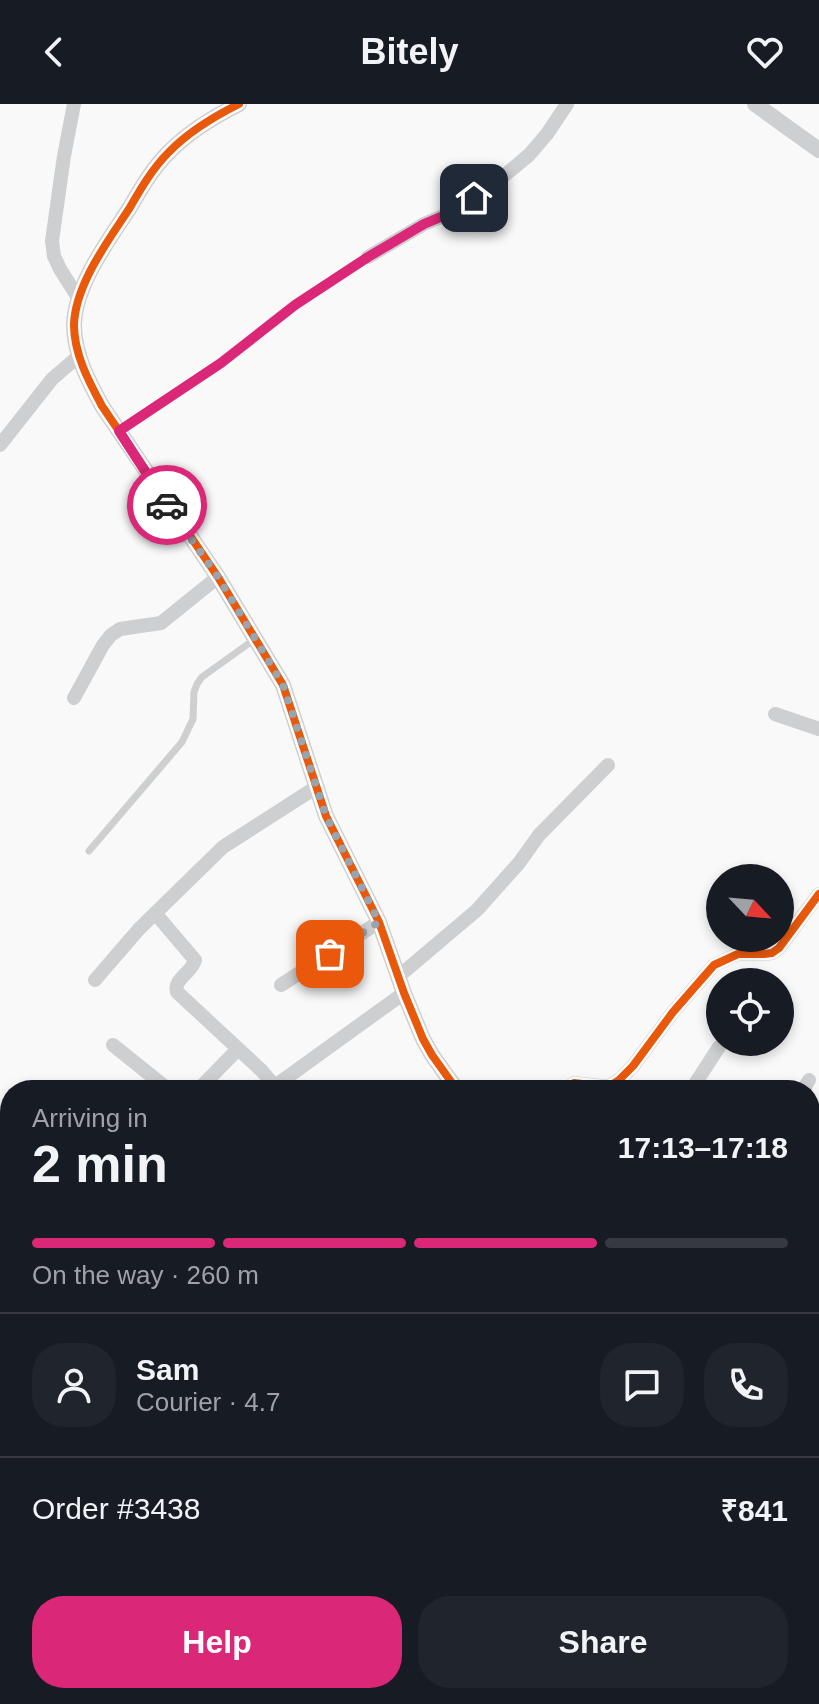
<!DOCTYPE html>
<meta charset="utf-8">
<style>
:root{--surface:#171b24;--page:#20242c;--text:#f1f3f6;--muted:#9ea1a6;--line:#363941;--accent:#db2777}
body{margin:0;font-family:Arial,sans-serif;background:var(--page);color:var(--text);height:100vh;display:flex;flex-direction:column;font-size:30px;white-space:nowrap}
*{box-sizing:border-box;margin:0}
p{font-size:26px;color:var(--muted)}
.icon{flex:none;width:44px;height:44px;fill:none;stroke:currentColor;stroke-width:2;stroke-linecap:round;stroke-linejoin:round}
.map{position:relative;flex:1;overflow:hidden}
.details{position:absolute;left:0px;top:976px;width:820px;height:624px;display:flex;flex-direction:column;background:var(--surface);border-radius:32px 32px 0 0;box-shadow:0 4px 12px #0003}
.details>*{flex:none}
.needle{width:52px;rotate:116deg}
.buttons{position:absolute;left:706px;top:760px;display:grid;gap:16px}
.buttons a{display:grid;place-items:center;width:88px;height:88px;border-radius:50%;background:var(--surface);box-shadow:0 4px 12px #0003;font-size:40px}
.pin{position:absolute;display:grid;place-items:center;width:68px;height:68px;color:#fff;margin:-34px;border-radius:16px;box-shadow:0 4px 12px #0006}
.courier{position:absolute;display:grid;place-items:center;width:80px;height:80px;margin:-40px;border:6px solid #db2777;border-radius:50%;background:#fff;color:#222;box-shadow:0 2px 10px #0007}
.summary em{font-style:normal;font-weight:700}
.summary div{display:flex;flex-direction:column-reverse}
.summary{display:flex;align-items:center;justify-content:space-between;height:136px;padding:0 32px}
h1{font-size:52px;font-weight:700;line-height:60px}
.bar{display:grid;grid-template-columns:repeat(4,1fr);gap:12px 8px;align-content:center;height:96px;padding:0 32px}
.bar i{height:10px;border-radius:6px;background:var(--line)}
.bar .selected{background:var(--accent)}
.bar p{grid-column:span 4}
.line{display:flex;align-items:center;gap:20px;padding:0 32px;border-top:2px solid var(--line)}
.line div{flex:1}
.round{display:grid;place-items:center;flex:none;width:84px;height:84px;border-radius:32px;background:var(--page)}
.action{display:flex;gap:16px;margin-top:auto;padding:16px 32px}
.action a{flex:1;height:92px;border-radius:32px;background:var(--accent);color:#fff;font-size:32px;font-weight:700;line-height:92px;text-align:center}
.action a+a{background:var(--page);color:var(--text)}
header{display:flex;justify-content:space-between;align-items:center;height:104px;padding:0 32px;background:var(--surface);font-size:36px;font-weight:700}
.map>svg:first-child{display:block}
.lines{fill:none;stroke-linecap:round;stroke-linejoin:round}
.service{stroke:#cecfd0;stroke-width:7}
.minor{stroke:#cecfd0;stroke-width:14}
.tertiary{stroke:#cecfd0;stroke-width:16}
.cycleway-casing{stroke:#fff;stroke-width:13}
.cycleway{stroke:#e8590c;stroke-width:8}
.done{stroke:#99a4ac;stroke-width:8;stroke-dasharray:0 14.4}
.route{stroke:#db2777;stroke-width:10}
</style>
<header><svg class="icon" aria-label="back" viewBox="0 0 24 24"><path d="M15 5l-7 7 7 7"/></svg>Bitely<svg class="icon" aria-label="heart" viewBox="0 0 24 24"><path d="M12 20l-8-8c-3-5 5-10 8-4 3-6 11-1 8 4z"/></svg></header>
<div class="map">
<svg width="819" height="1600" viewBox="0 0 819 1600">
<rect width="100%" height="100%" fill="#f9f9f9"/>
<g class="lines">
<!-- service -->
<path class="service" d="M121,325L221,259L295,201L368,153
M89,747L182,638L193,615L194,588L197,580L202,573L255,535"/>
<!-- minor -->
<path class="minor" d="M74,0L64,52L52,137L54,152L60,165L79,195
M368,153L424,120L455,107L493,81L529,51L547,30L567,0
M0,341L52,275L80,251
M74,594L103,541L111,531L120,525L161,519L218,473
M775,610L819,625
M155,809L195,856C192,869 173,875 177,888L262,967L278,986
M399,872L477,806L519,759L539,731L608,661
M95,876L139,825L223,743L315,684
M281,881L379,818
M113,941L169,986
M275,982L404,889
M198,986L238,945
M566,986L574,979L608,983L619,976L633,962L673,908L714,861L738,850H764L772,849L779,844L819,790
M691,986L719,943
M803,986L809,976
M0,1021C4,1035 5,1045 0,1059
M0,1156L10,1158
M0,1397L10,1404
M810,1435L819,1424
M0,1436H10
M810,1467L819,1468
M410,1590L424,1600
M540,1590L553,1600
M388,1600L394,1590"/>
<!-- tertiary -->
<path class="tertiary" d="M239,0C213,13 188,28 168,49C152,65 140,86 129,105C108,137 75,181 74,221C74,250 89,278 102,302L218,473L283,581L326,712L379,818L404,889L423,935L432,951L457,986
M755,0L819,46
M77,1600L86,1590"/>
<defs>
<path id="cycleway" d="M239,0C213,13 188,28 168,49C152,65 140,86 129,105C108,137 75,181 74,221C74,250 89,278 102,302L218,473L283,581L326,712L379,818L404,889L423,935L432,951L457,986
M566,986L574,979L608,983L619,976L633,962L673,908L714,861L738,850H764L772,849L779,844L819,790"/>
</defs>
<!-- cycleway casing -->
<use href="#cycleway" class="cycleway-casing"/>
<!-- cycleway -->
<use href="#cycleway" class="cycleway"/>
</g>
<g class="lines">
<!-- done -->
<path class="done" d="M167,401L218,473L283,581L326,712L379,818L330,850"/>
<!-- route -->
<path class="route" d="M167,401L119,327L221,259L295,201L368,153L424,120L455,107L474,94"/>
</g>
</svg>
<div class="buttons">
<a><svg class="needle" viewBox="-14 -14 28 28"><path d="M0-13l5 13h-10z" fill="#e53935"/><path d="M0 13l5-13h-10z" fill="#9ea1a6"/></svg></a>
<a><svg class="icon" aria-label="locate" viewBox="0 0 24 24"><circle cx="12" cy="12" r="6"/><path d="M12 2v4M12 18v4M2 12h4M18 12h4"/></svg></a>
</div>
<div class="pin" style="left:330px;top:850px;background:#ea580c"><svg class="icon" aria-label="bag" viewBox="0 0 24 24"><path d="M5 8h14l-1 12H6zM9 8a3 3 0 0 1 6 0"/></svg></div>
<div class="pin" style="left:474px;top:94px;background:#1f2937"><svg class="icon" aria-label="home" viewBox="0 0 24 24"><path d="M3 11l9-7 9 7M6 9v11h12V9"/></svg></div>
<div class="courier" style="left:167px;top:401px"><svg class="icon" aria-label="car" viewBox="0 0 24 24"><path d="M5 17H2v-5l4-1 3-4h7l3 4 3 1v5h-3M9 17h6M6 11h13"/><circle cx="7" cy="17" r="2"/><circle cx="17" cy="17" r="2"/></svg></div>
<section class="details">
<div class="summary"><div><h1>2 min</h1><p>Arriving in</p></div><em>17:13–17:18</em></div>
<div class="bar"><i class="selected"></i><i class="selected"></i><i class="selected"></i><i></i><p>On the way · 260 m</p></div>
<div class="line" style="height:144px"><a class="round"><svg class="icon" aria-label="person" viewBox="0 0 24 24"><circle cx="12" cy="8" r="4"/><path d="M4 21q1-7 8-7t8 7"/></svg></a><div><b>Sam</b><p>Courier · 4.7</p></div><a class="round"><svg class="icon" aria-label="chat" viewBox="0 0 24 24"><path d="M4 5h16v11H9l-5 4z"/></svg></a><a class="round"><svg class="icon" aria-label="phone" viewBox="0 0 24 24"><path d="M5 4h4l2 5-3 2q2 4 5 5l2-3 5 2v4C11 20 4 13 5 4z"/></svg></a></div>
<div class="line" style="height:104px"><div>Order #3438</div><b>₹841</b></div>
<div class="action"><a>Help</a><a>Share</a></div>
</section>
</div>
